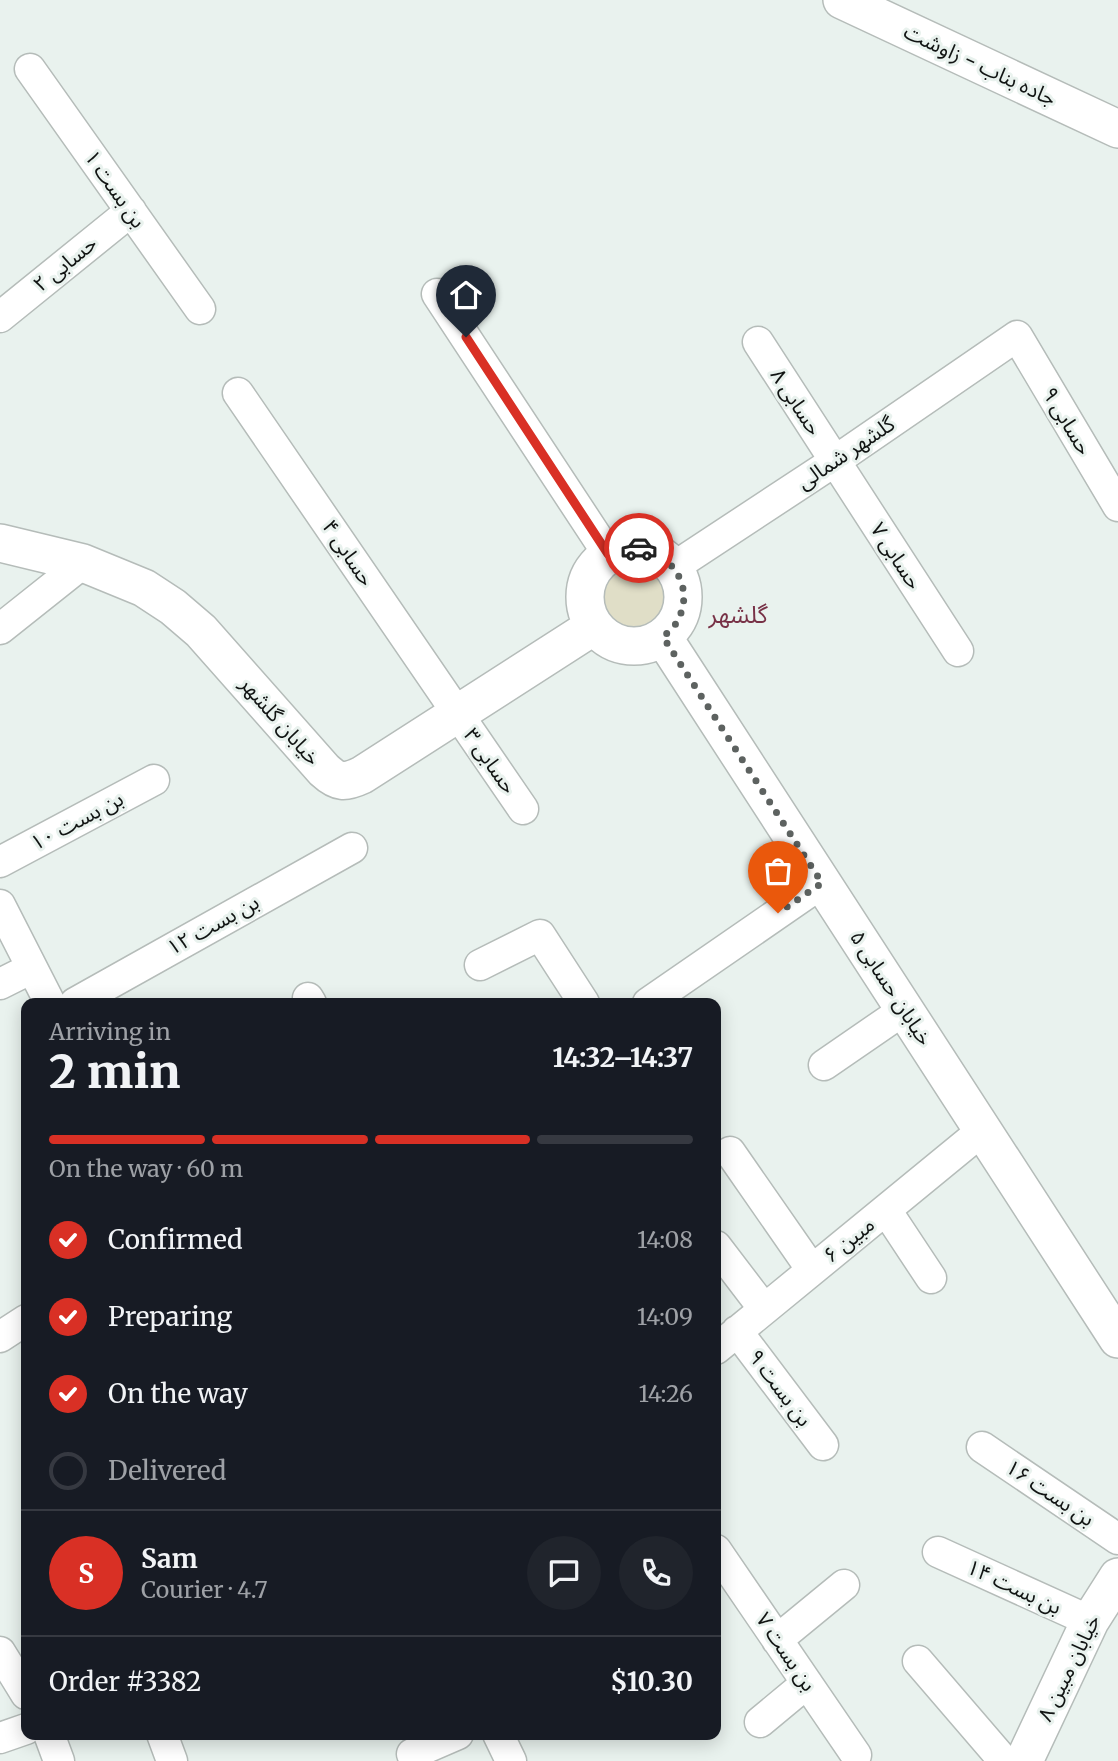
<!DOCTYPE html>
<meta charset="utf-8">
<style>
:root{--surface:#171b24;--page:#20242c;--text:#f1f3f6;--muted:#9ea1a6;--line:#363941;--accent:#d93025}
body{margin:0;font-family:Merriweather,"Noto Sans Arabic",serif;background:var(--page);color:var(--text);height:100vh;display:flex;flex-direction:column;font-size:26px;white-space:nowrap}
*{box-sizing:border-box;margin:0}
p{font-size:23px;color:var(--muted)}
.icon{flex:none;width:38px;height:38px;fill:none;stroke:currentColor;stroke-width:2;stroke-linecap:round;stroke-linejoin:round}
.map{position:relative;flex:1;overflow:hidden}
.sheet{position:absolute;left:21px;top:998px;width:700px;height:742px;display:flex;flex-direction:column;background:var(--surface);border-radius:14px;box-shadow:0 4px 18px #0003}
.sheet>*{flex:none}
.pin{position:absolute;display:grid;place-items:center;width:60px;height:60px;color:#fff;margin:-72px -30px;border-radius:50% 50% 50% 0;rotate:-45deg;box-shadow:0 0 7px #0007}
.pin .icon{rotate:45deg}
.courier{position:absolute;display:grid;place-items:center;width:70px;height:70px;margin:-35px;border:5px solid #d93025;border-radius:50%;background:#fff;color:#222;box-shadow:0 2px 9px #0007}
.overview em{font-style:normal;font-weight:800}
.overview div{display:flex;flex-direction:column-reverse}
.overview{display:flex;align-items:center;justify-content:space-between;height:119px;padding:0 28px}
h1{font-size:46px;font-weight:800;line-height:52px}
.bar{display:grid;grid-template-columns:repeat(4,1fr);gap:10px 7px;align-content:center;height:84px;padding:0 28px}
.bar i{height:9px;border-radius:5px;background:var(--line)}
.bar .active{background:var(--accent)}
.bar p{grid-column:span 4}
.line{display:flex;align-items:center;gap:18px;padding:0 28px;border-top:2px solid var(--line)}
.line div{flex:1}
.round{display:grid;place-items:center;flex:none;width:74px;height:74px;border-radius:37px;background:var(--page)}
ol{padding:0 28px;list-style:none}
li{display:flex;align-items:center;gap:21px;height:77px}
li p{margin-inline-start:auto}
li .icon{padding:7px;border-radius:50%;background:var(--accent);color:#fff;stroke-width:4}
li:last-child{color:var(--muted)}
li i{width:38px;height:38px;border:4px solid var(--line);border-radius:50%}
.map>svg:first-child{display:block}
.grass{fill:#e0dec7}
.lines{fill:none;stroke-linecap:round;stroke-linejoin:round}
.minor-casing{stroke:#b5bcb9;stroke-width:33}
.tertiary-casing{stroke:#b5bcb9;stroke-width:40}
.minor{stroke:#fff;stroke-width:30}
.tertiary{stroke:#fff;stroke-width:37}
.done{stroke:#5d6260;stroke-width:7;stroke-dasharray:0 12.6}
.route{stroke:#d93025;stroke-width:9}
.labels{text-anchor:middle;stroke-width:6;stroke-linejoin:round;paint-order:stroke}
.street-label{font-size:21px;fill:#111413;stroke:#e9f2ee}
.quarter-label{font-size:24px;fill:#783247;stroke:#e9f2ee}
</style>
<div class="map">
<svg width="1118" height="1761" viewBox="0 0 1118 1761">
<rect width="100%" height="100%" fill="#e9f2ee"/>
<!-- grass -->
<path class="grass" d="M601 597a33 33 0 1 1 66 0a33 33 0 1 1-66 0Z"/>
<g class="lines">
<defs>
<path id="minor" d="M30,69L200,309
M437,294L608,554
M0,317L131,211
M758,342L958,651
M238,393L523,809
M674,567L835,461L1017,336L1118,506
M0,629L83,563
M0,862L154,780
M0,905L50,1003
M480,965L540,935L584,1003
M0,984L32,968
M308,998L311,1003
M75,1003L352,848
M648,1003L822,883
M824,1065L904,1010
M730,1152L812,1270
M886,1210L931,1278
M716,1246L764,1309
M737,1331L823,1445
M0,1337L26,1320
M716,1349L983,1130
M982,1447L1118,1539
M716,1550L856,1755
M938,1552L1090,1621
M777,1640L844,1585
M0,1652L26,1694
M918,1661L1004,1761
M760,1722L807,1683
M49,1734L59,1761
M162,1734L172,1761
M498,1734L511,1761
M0,1738L26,1729
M412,1754L458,1734"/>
<path id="tertiary" d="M842,0L1118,129
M0,543L83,563L144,588L173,607L201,631L324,770C338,783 345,783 362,775L594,626
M585 597a49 49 0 1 1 98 0a49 49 0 1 1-98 0Z
M663,637L1118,1339
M1024,1761L1090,1621L1118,1577"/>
</defs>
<!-- minor casing -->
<use href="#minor" class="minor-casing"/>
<!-- tertiary casing -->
<use href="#tertiary" class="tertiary-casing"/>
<!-- minor -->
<use href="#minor" class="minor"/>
<!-- tertiary -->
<use href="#tertiary" class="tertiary"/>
</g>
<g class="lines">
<!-- done -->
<path class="done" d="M639,548C675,555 697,591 675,625C672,629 667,633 663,637L822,883L778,913"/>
<!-- route -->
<path class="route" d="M466,337L608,554L622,548H639"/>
</g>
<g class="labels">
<!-- street labels -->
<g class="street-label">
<text transform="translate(980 65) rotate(25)" y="7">جاده بناب - زاوشت</text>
<text transform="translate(115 189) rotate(55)" y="7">بن بست ۱</text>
<text transform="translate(65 264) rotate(-39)" y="7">حسابی ۲</text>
<text transform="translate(796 402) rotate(57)" y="7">حسابی ۸</text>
<text transform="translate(1067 421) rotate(59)" y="7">حسابی ۹</text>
<text transform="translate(846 453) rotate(-34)" y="7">گلشهر شمالی</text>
<text transform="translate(348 553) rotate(56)" y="7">حسابی ۴</text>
<text transform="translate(896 556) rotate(57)" y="7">حسابی ۷</text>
<text transform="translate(280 721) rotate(49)" y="7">خیابان گلشهر</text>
<text transform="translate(490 761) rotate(55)" y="7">حسابی ۳</text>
<text transform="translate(77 821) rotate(-28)" y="7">بن بست ۱۰</text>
<text transform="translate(213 925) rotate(-29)" y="7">بن بست ۱۲</text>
<text transform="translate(891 988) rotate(57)" y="7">خیابان حسابی ۵</text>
<text transform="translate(849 1240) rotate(-39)" y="7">مبین ۶</text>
<text transform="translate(780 1388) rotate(53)" y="7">بن بست ۹</text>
<text transform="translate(1050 1493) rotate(34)" y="7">بن بست ۱۶</text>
<text transform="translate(1014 1587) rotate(25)" y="7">بن بست ۱۴</text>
<text transform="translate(786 1652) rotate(56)" y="7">بن بست ۷</text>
<text transform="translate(1069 1668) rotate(-64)" y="7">خیابان مبین ۸</text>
</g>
<!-- quarter labels -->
<g class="quarter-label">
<text x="738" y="623">گلشهر</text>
</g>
</g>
</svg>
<div class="pin" style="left:778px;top:913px;background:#ea580c"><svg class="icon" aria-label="bag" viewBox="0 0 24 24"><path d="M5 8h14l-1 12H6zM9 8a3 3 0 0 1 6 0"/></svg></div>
<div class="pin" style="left:466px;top:337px;background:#1f2937"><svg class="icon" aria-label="home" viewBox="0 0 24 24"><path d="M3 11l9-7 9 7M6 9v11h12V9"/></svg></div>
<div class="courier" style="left:639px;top:548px"><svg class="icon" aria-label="car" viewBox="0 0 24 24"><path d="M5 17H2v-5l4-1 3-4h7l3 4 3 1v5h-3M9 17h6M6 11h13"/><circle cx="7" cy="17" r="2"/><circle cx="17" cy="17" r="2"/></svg></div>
<section class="sheet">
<div class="overview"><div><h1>2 min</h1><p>Arriving in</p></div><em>14:32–14:37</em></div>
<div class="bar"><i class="active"></i><i class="active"></i><i class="active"></i><i></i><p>On the way · 60 m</p></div>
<ol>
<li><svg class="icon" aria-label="check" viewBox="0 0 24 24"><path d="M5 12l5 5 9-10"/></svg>Confirmed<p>14:08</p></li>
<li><svg class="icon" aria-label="check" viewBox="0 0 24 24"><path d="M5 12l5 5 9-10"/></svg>Preparing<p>14:09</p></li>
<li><svg class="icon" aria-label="check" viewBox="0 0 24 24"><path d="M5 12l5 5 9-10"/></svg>On the way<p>14:26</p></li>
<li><i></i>Delivered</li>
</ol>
<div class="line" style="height:126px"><b class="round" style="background:var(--accent);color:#fff">S</b><div><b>Sam</b><p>Courier · 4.7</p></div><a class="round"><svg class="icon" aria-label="chat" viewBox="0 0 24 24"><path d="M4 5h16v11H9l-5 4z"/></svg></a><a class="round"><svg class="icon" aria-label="phone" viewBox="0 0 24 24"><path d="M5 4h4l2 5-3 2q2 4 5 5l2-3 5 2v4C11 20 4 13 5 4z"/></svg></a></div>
<div class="line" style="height:91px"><div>Order #3382</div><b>$10.30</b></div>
</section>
</div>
